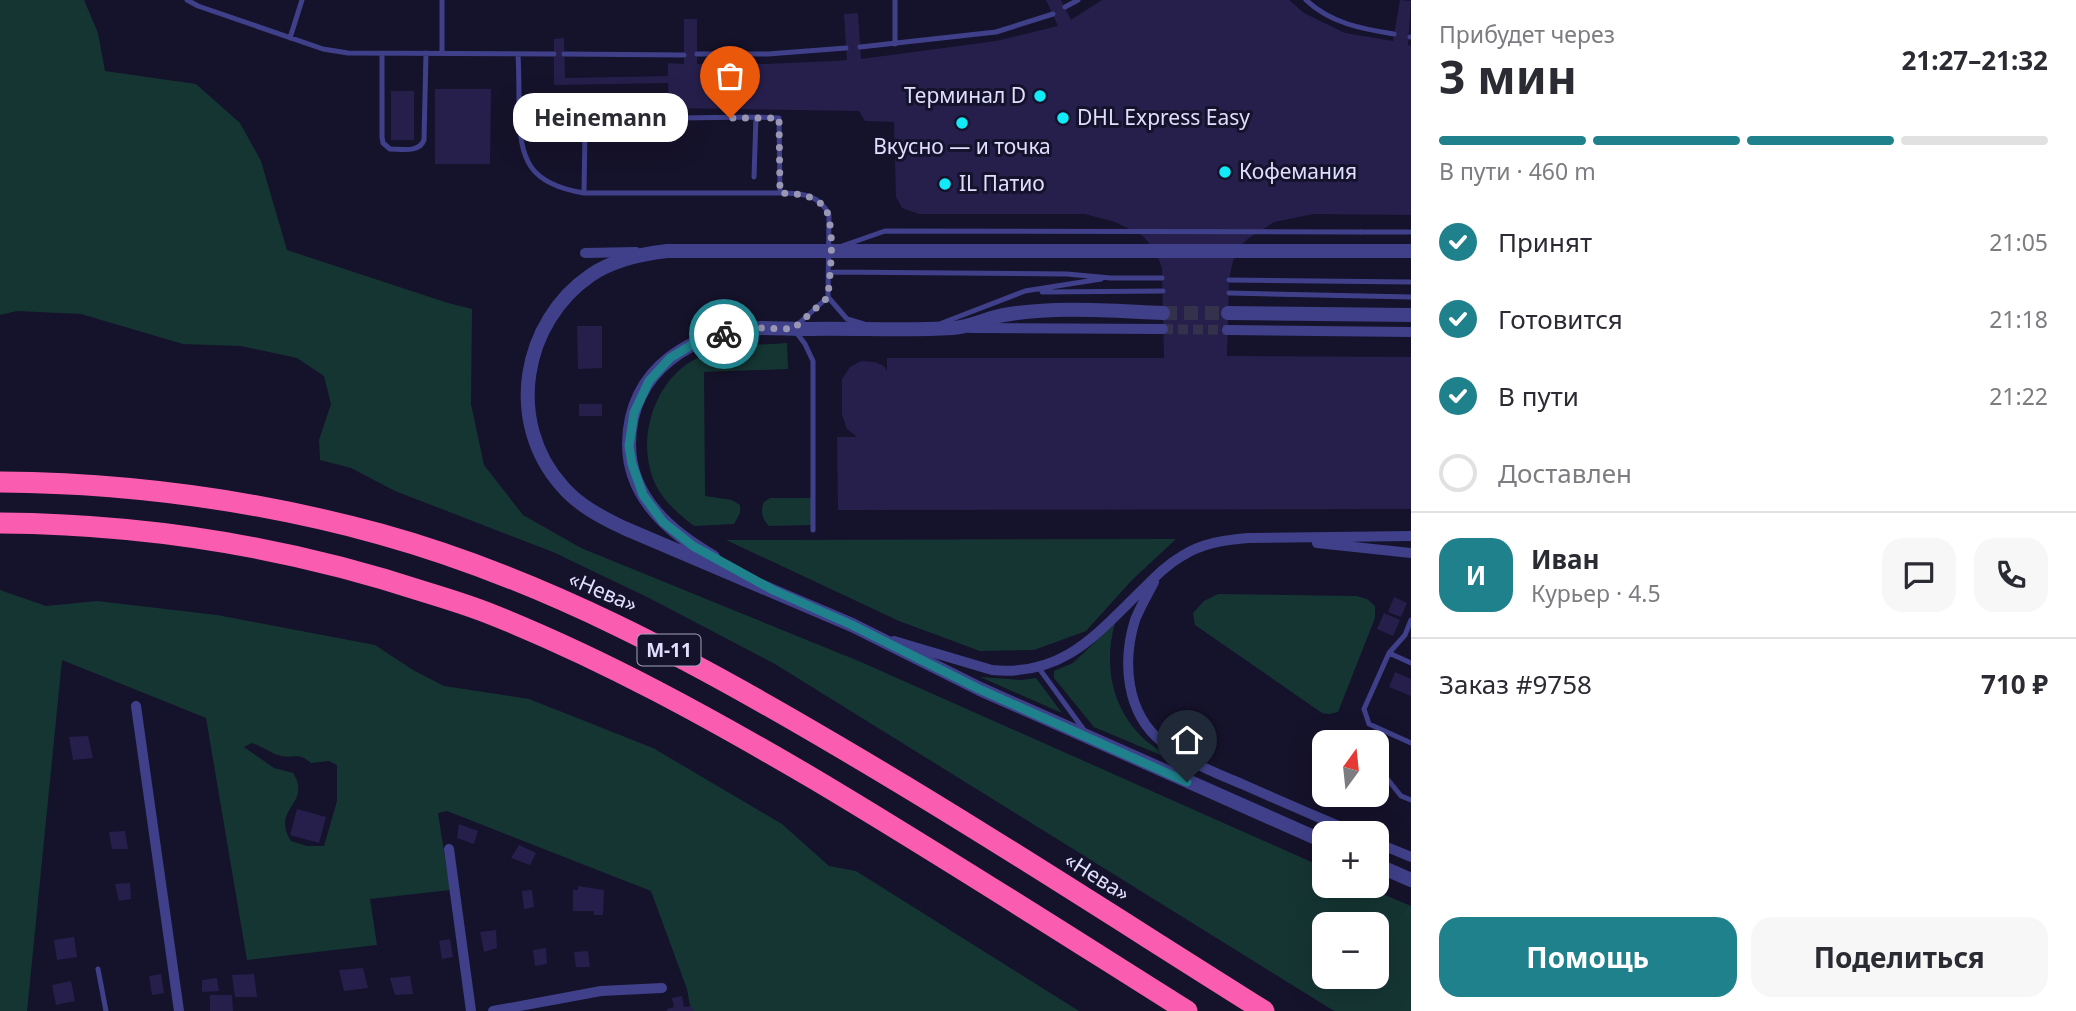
<!DOCTYPE html>
<html lang="ru">
<meta charset="utf-8">
<style>
:root{--surface:#fff;--page:#f7f7f7;--text:#2b2b33;--muted:#7c7c81;--line:#e1e1e2;--accent:#1f818b}
body{margin:0;font-family:"Noto Sans",sans-serif;background:var(--page);color:var(--text);height:100vh;display:flex;flex-direction:column;font-size:26px;white-space:nowrap}
*{box-sizing:border-box;margin:0}
p{font-size:23px;color:var(--muted)}
.icon{flex:none;width:38px;height:38px;fill:none;stroke:currentColor;stroke-width:2;stroke-linecap:round;stroke-linejoin:round}
.map{position:relative;flex:1;overflow:hidden}
.sheet{display:flex;flex-direction:column;background:var(--surface);width:665px}
.sheet>*{flex:none}
.needle{width:46px;rotate:15deg}
.buttons{position:absolute;left:1312px;top:730px;display:grid;gap:14px}
.buttons a{display:grid;place-items:center;width:77px;height:77px;border-radius:14px;background:var(--surface);box-shadow:0 7px 28px #0002;font-size:35px}
.pin{position:absolute;display:grid;place-items:center;width:60px;height:60px;color:#fff;margin:-72px -30px;border-radius:50% 50% 50% 0;rotate:-45deg;box-shadow:0 0 7px #0007}
.pin .icon{rotate:45deg}
.courier{position:absolute;display:grid;place-items:center;width:70px;height:70px;margin:-35px;border:5px solid #1f818b;border-radius:50%;background:#fff;color:#222;box-shadow:0 2px 9px #0007}
.bubble{position:absolute;height:49px;border-radius:21px;background:var(--surface);box-shadow:0 7px 28px #0002;font-size:23px;font-weight:700;line-height:49px;text-align:center}
.summary em{font-style:normal;font-weight:700}
.summary div{display:flex;flex-direction:column-reverse}
.summary{display:flex;align-items:center;justify-content:space-between;height:119px;padding:0 28px}
h1{font-size:46px;font-weight:700;line-height:52px}
.bar{display:grid;grid-template-columns:repeat(4,1fr);gap:10px 7px;align-content:center;height:84px;padding:0 28px}
.bar i{height:9px;border-radius:5px;background:var(--line)}
.bar .current{background:var(--accent)}
.bar p{grid-column:span 4}
.line{display:flex;align-items:center;gap:18px;padding:0 28px;border-top:2px solid var(--line)}
.line div{flex:1}
.round{display:grid;place-items:center;flex:none;width:74px;height:74px;border-radius:21px;background:var(--page)}
ol{padding:0 28px;list-style:none}
li{display:flex;align-items:center;gap:21px;height:77px}
li p{margin-inline-start:auto}
li .icon{padding:7px;border-radius:50%;background:var(--accent);color:#fff;stroke-width:4}
li:last-child{color:var(--muted)}
li i{width:38px;height:38px;border:4px solid var(--line);border-radius:50%}
.primary-button{display:flex;gap:14px;margin-top:auto;padding:14px 28px}
.primary-button a{flex:1;height:80px;border-radius:21px;background:var(--accent);color:#fff;font-size:28px;font-weight:700;line-height:80px;text-align:center}
.primary-button a+a{background:var(--page);color:var(--text)}
main{display:flex;flex:1;min-height:0}
.map>svg:first-child{display:block}
.green{fill:#153533;fill-rule:evenodd}
.building{fill:#261f4c}
.lines{fill:none;stroke-linecap:round;stroke-linejoin:round}
.minor-tunnel{stroke:#33314b;stroke-width:10;stroke-dasharray:10 5;stroke-linecap:butt}
.tertiary-tunnel{stroke:#33314b;stroke-width:14;stroke-dasharray:14 7;stroke-linecap:butt}
.service{stroke:#3f4089;stroke-width:5}
.minor{stroke:#3f4089;stroke-width:10}
.tertiary{stroke:#3f4089;stroke-width:14}
.motorway{stroke:#fa5daf;stroke-width:21}
.service-bridge{stroke:#3f4089;stroke-width:5}
.tertiary-bridge{stroke:#3f4089;stroke-width:14}
.done{stroke:#9997b4;stroke-width:7;stroke-dasharray:0 12.6}
.route{stroke:#1f818b;stroke-width:9}
.poi-dot{fill:#10ebf7;stroke:#15122b;stroke-width:2.5}
.labels{text-anchor:middle;stroke-width:6;stroke-linejoin:round;paint-order:stroke}
.shield{fill:#15122b;stroke:#a3a1bf;stroke-width:2}
.shield-label{font-size:19px;font-weight:bold;fill:#e0defe}
.poi-label{font-size:21px;fill:#e0defe;stroke:#15122b;text-anchor:start}
.street-label{font-size:21px;fill:#e0defe;stroke:#15122b}
</style>
<main>
<div class="map">
<svg width="1411" height="1011" viewBox="0 0 1411 1011">
<rect width="100%" height="100%" fill="#15122b"/>
<!-- green -->
<path class="green" d="M0,0H84L98,33L105,71L196,84L240,123L261,161L287,250L448,303L472,309L471,404L484,465L523,515L581,548L861,662L1325,868V886H1364L1411,906V1011H1334L775,664L649,598L553,552L395,491L351,468L320,460L319,440L331,404L324,376L297,358L241,346L183,344L81,314L17,311L0,315ZM1325,924H1377V976H1325Z
M787,343L788,369L704,372L705,496L732,500L740,505V513L734,524L694,526C681,516 668,505 659,491C635,450 649,391 687,364C716,345 754,345 787,343Z
M770,498H811V525L769,526C762,519 760,511 764,502Z
M1176,539L1131,581L1086,631L1034,650L980,651L899,621L726,540Z
M0,590L46,606L97,601L217,615L375,645L413,670L444,686L529,699L653,748L782,824L829,866L856,871L1079,1011H691L687,989L651,891L447,811L438,813L450,890L370,899L377,945L247,960L206,718L62,660L27,1011H0ZM252,743C262,746 269,752 278,755C292,760 297,751 311,763L329,761L337,765V801L324,846H307L291,841C270,808 313,804 293,773L274,768L244,747Z
M1218,594L1356,596L1367,599L1375,606V618L1338,712L1329,714L1322,713L1195,625L1193,613L1204,601Z
M1115,623C1103,665 1112,710 1145,740C1156,749 1170,756 1182,764L1094,727L1054,678V671L1073,663Z
M980,677L1021,680L1036,678L1062,713Z"/>
<!-- building -->
<path class="building" d="M1046,0H1061L1071,20L1102,0H1289L1304,13L1345,33L1393,41L1400,0L1411,1L1408,45L1411,46V215L1313,214L1274,222L1249,238L1241,245L1233,261L1229,280L1227,356L1411,357V509L838,510L837,437H857L847,429L842,415V379L850,367L861,361L875,362L884,366L887,371V358H1164L1162,268L1155,250L1142,235L1115,222L1085,214H919L902,208L896,197L894,122L865,121L859,111L669,108L668,83L554,85V39L564,38L565,78L668,76V63L684,64V19H697V64H766L834,61L847,60L844,14L858,13L861,59L996,41L1058,26Z
M435,89H491L490,164H435Z
M391,91H414V140H391Z
M541,99H552V103L561,102V122L541,126V122L532,123L531,103H541Z
M577,326H602V368L578,369Z
M579,404H602V416H579Z
M1394,597L1407,603L1401,617L1388,612Z
M1384,613L1400,620L1393,636L1377,629Z
M1395,672L1411,679V696L1389,687Z
M88,736L93,758L73,760L69,737Z
M297,809L326,817L319,843L290,835Z
M459,824L478,831L474,844L457,838Z
M125,831L128,849H112L109,832Z
M519,845L536,853L530,865L511,858Z
M130,883L131,899L119,901L115,884Z
M578,886L604,890L603,915H594V911H573V890H578Z
M532,890L534,907L524,909L522,891Z
M496,930L497,948L484,952L480,932Z
M74,937L77,957L57,960L54,940Z
M450,939L453,957L442,959L439,941Z
M546,948L547,964L535,966L533,950Z
M588,951L590,967H576L574,952Z
M363,968L368,988L344,991L339,970Z
M161,974L164,993L152,995L149,976Z
M254,974L257,997H235L232,975Z
M410,976L413,994L395,995L390,978Z
M217,978L219,991L202,992V980Z
M71,981L75,1001L56,1005L52,985Z
M210,995H232L233,1011H210Z
M682,996L684,1007L692,1006L693,1011H667V1009L674,1007L672,998Z"/>
<g class="lines">
<!-- minor-tunnel -->
<path class="minor-tunnel" d="M1163,329L1227,330"/>
<!-- tertiary-tunnel -->
<path class="tertiary-tunnel" d="M1163,313H1228"/>
<!-- service -->
<path class="service" d="M187,0L198,6L323,49L348,53L554,54
M895,0V44
M1306,0C1330,23 1362,29 1394,34
M1065,7L1078,0
M1410,37H1411
M290,38L302,0
M860,47L996,32L1053,14
M442,52V0
M382,53V137L383,143L390,149C402,149 419,153 424,140L426,53
M518,54C519,72 519,91 519,109C520,161 529,184 584,193
M564,54L684,55
M697,54H768L846,48
M756,117L598,119L592,122L585,131L584,193H780
M754,177L756,117L779,118L780,193C800,193 820,194 829,215L828,297
M1361,232H1411
M830,272L1067,274L1111,278
M1110,278H1162
M1229,280L1411,282
M1042,292L1163,291
M1229,293L1411,297
M942,323L1025,291L1101,279
M797,325L828,297L847,319L864,324
M796,332L805,344L813,361V530
M1411,620L1405,635L1389,653L1364,709L1369,724L1411,743
M1389,653L1411,663
M1038,667L1084,730
M1377,766L1401,796L1411,800
M98,969L106,1011"/>
<!-- minor -->
<path class="minor" d="M585,253L636,252
M970,328L1163,329
M1227,330L1411,332
M1317,543L1411,553
M1154,582C1148,594 1140,607 1135,620C1122,662 1126,713 1162,742C1186,761 1215,773 1242,784C1280,801 1318,817 1355,833
M894,641L992,670C1065,677 1098,632 1145,587C1157,575 1168,564 1182,556C1202,543 1225,540 1248,538L1411,536
M136,706L179,1011
M1377,843L1411,857
M449,849L471,1011
M493,1011L601,991L662,988"/>
<!-- tertiary -->
<path class="tertiary" d="M829,251H667C640,254 613,260 591,275C522,322 505,422 562,486C578,505 601,517 624,528L852,625L980,689L1325,842
M1228,313L1411,315
M713,557C671,533 629,498 629,444C630,368 693,331 762,328C778,328 794,329 809,329C857,328 905,331 953,328C970,327 987,318 1004,315C1056,306 1111,311 1163,313
M1377,865L1411,880"/>
<!-- motorway -->
<path class="motorway" d="M0,482C128,483 256,500 380,534C543,579 692,660 836,745C981,830 1122,922 1264,1011
M0,523C145,524 288,547 425,592C448,599 471,606 493,615C605,660 710,718 814,779C940,854 1063,933 1187,1011"/>
<!-- service-bridge -->
<path class="service-bridge" d="M842,246L885,231L1361,232"/>
<!-- tertiary-bridge -->
<path class="tertiary-bridge" d="M829,251H1411"/>
</g>
<g class="lines">
<!-- done -->
<path class="done" d="M724,334L761,328L793,329L828,297C830,269 836,233 825,206L806,195L780,193L779,118H730"/>
<!-- route -->
<path class="route" d="M724,334L698,341L670,358L649,381L634,413L629,446L632,464L643,495L663,522L693,546L773,590L852,625L979,689L1187,782"/>
</g>
<!-- markers -->
<g class="poi-dot">
<circle cx="1040" cy="96" r="7"/>
<circle cx="1063" cy="118" r="7"/>
<circle cx="962" cy="123" r="7"/>
<circle cx="1225" cy="172" r="7"/>
<circle cx="945" cy="184" r="7"/>
</g>
<g class="labels">
<!-- shield labels -->
<rect class="shield" x="637.5" y="634.5" width="63" height="31" rx="5"/>
<g class="shield-label">
<text x="669" y="657">М-11</text>
</g>
<!-- poi labels -->
<g class="poi-label">
<text x="1026" y="103" text-anchor="end">Терминал D</text>
<text x="1077" y="125">DHL Express Easy</text>
<text x="962" y="154" text-anchor="middle">Вкусно — и точка</text>
<text x="1239" y="179">Кофемания</text>
<text x="959" y="191">IL Патио</text>
</g>
<!-- street labels -->
<g class="street-label">
<text transform="translate(603 592) rotate(23)" y="7">«Нева»</text>
<text transform="translate(1097 877) rotate(32)" y="7">«Нева»</text>
</g>
</g>
</svg>
<div class="buttons">
<a><svg class="needle" viewBox="-14 -14 28 28"><path d="M0-13l5 13h-10z" fill="#e53935"/><path d="M0 13l5-13h-10z" fill="#7c7c81"/></svg></a>
<a>+</a>
<a>−</a>
</div>
<div class="pin" style="left:730px;top:118px;background:#ea580c"><svg class="icon" aria-label="bag" viewBox="0 0 24 24"><path d="M5 8h14l-1 12H6zM9 8a3 3 0 0 1 6 0"/></svg></div>
<div class="pin" style="left:1187px;top:782px;background:#1f2937"><svg class="icon" aria-label="home" viewBox="0 0 24 24"><path d="M3 11l9-7 9 7M6 9v11h12V9"/></svg></div>
<div class="courier" style="left:724px;top:334px"><svg class="icon" aria-label="bike" viewBox="0 0 24 24"><circle cx="6" cy="16" r="4"/><circle cx="18" cy="16" r="4"/><path d="M6 16l4-8h5l3 8M10 8l3 8H6M13 5h3"/></svg></div>
<div class="bubble" style="left:513px;top:93px;width:175px">Heinemann</div>
</div>
<section class="sheet">
<div class="summary"><div><h1>3 мин</h1><p>Прибудет через</p></div><em>21:27–21:32</em></div>
<div class="bar"><i class="current"></i><i class="current"></i><i class="current"></i><i></i><p>В пути · 460 m</p></div>
<ol>
<li><svg class="icon" aria-label="check" viewBox="0 0 24 24"><path d="M5 12l5 5 9-10"/></svg>Принят<p>21:05</p></li>
<li><svg class="icon" aria-label="check" viewBox="0 0 24 24"><path d="M5 12l5 5 9-10"/></svg>Готовится<p>21:18</p></li>
<li><svg class="icon" aria-label="check" viewBox="0 0 24 24"><path d="M5 12l5 5 9-10"/></svg>В пути<p>21:22</p></li>
<li><i></i>Доставлен</li>
</ol>
<div class="line" style="height:126px"><b class="round" style="background:var(--accent);color:#fff">И</b><div><b>Иван</b><p>Курьер · 4.5</p></div><a class="round"><svg class="icon" aria-label="chat" viewBox="0 0 24 24"><path d="M4 5h16v11H9l-5 4z"/></svg></a><a class="round"><svg class="icon" aria-label="phone" viewBox="0 0 24 24"><path d="M5 4h4l2 5-3 2q2 4 5 5l2-3 5 2v4C11 20 4 13 5 4z"/></svg></a></div>
<div class="line" style="height:91px"><div>Заказ #9758</div><b>710 ₽</b></div>
<div class="primary-button"><a>Помощь</a><a>Поделиться</a></div>
</section>
</main>
